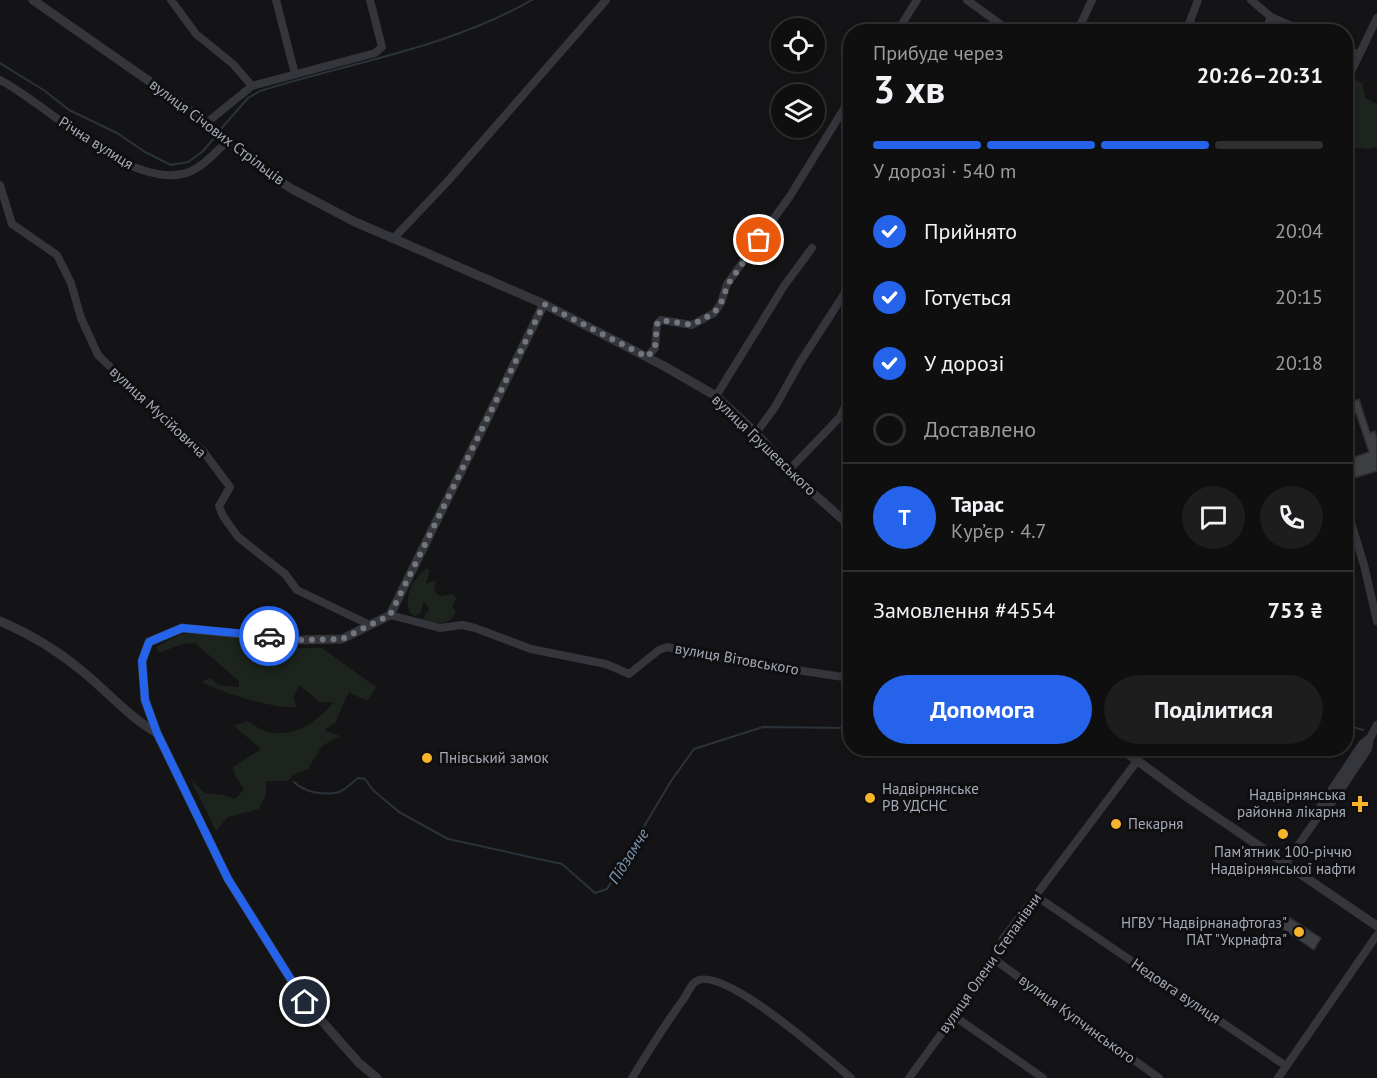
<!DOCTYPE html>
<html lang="uk">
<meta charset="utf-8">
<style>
:root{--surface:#0f0f10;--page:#1d1d1e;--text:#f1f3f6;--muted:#9b9c9f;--line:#2f2f30;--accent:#2563eb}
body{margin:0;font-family:"PT Sans",sans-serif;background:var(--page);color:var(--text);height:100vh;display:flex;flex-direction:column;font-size:22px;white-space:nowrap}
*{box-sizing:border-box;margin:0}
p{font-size:20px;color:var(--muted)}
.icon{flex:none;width:33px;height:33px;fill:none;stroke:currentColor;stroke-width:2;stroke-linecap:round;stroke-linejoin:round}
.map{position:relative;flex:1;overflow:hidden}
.sheet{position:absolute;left:843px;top:24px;width:510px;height:732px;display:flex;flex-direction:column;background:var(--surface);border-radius:24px;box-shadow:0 3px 9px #0003,0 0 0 2px var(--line)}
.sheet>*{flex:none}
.controls{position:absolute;left:771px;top:18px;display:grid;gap:12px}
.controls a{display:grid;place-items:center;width:54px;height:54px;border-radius:50%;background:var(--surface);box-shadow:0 3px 9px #0003,0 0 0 2px var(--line);font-size:30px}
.pin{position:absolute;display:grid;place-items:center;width:51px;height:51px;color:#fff;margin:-26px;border:3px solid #fff;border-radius:50%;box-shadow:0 2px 6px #0007}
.courier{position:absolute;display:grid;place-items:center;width:60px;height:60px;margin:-30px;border:4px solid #2563eb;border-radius:50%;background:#fff;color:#222;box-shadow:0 2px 8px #0007}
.summary em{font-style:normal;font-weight:700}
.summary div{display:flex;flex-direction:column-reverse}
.summary{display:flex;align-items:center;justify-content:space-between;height:102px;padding:0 30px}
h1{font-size:39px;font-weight:700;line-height:45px}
.bar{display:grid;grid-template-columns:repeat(4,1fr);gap:9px 6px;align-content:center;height:72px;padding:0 30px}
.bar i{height:8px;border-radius:4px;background:var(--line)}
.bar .active{background:var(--accent)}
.bar p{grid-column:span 4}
.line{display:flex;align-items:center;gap:15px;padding:0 30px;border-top:2px solid var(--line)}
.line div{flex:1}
.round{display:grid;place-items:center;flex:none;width:63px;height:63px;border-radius:32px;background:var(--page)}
ol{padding:0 30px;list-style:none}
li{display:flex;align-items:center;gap:18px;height:66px}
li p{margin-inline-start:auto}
li .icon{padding:6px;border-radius:50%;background:var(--accent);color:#fff;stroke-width:4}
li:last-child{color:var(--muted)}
li i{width:33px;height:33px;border:3px solid var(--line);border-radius:50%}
.primary-button{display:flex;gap:12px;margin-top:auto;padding:12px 30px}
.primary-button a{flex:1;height:69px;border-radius:36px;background:var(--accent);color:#fff;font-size:24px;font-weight:700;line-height:69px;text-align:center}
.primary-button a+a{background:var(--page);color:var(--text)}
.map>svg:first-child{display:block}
.green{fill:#1c241d}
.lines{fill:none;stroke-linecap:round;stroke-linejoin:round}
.stream{stroke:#2a333a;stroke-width:2}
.building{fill:#3e3f43;stroke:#2e2e32;stroke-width:1.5}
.minor{stroke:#35363b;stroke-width:8}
.tertiary{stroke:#35363b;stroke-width:9}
.done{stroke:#72767f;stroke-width:6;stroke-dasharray:0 10.8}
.route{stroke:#2563eb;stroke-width:8}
.poi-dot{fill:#f8b42a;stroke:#0f0f11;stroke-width:2}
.labels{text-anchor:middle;stroke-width:6;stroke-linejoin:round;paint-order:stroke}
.street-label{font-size:15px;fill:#a5aab7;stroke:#0f0f11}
.poi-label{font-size:15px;fill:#a5aab7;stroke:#0f0f11;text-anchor:start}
.water-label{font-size:16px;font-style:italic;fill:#7b98b3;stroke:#0f0f11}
</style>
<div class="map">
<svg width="1377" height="1078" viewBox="0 0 1377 1078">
<rect width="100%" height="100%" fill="#141416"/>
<!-- green -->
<path class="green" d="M1355,79L1362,83L1365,98L1377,104V147L1368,149L1346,146V97Z
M427,568L430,571L426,584L436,580L434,591L440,596L453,594L456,599L452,608L456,610C453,626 434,626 423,618L429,610L427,604L423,602L421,612L415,616L410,613C403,595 413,579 427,568Z
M202,633L297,648H322L376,687L367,701L349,692L335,723L324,730L340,736L322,746L308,769L293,775L288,781H266V795L259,809L228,817L216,831L191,780L205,793L224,795L235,799L244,789L235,776L233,767L261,749L234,726L247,721C254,725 262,731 268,732C296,738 317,721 334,702H320L299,685L294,696L296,707C272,709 224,693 201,682L211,678L219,685L239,687V681L195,643L182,644L159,653L156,647L181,634Z"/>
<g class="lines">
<!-- stream -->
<path class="stream" d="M0,63L45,91L69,110L117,133L145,152L171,165L188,162L202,152L217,135
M220,130L248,98L260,91C352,62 448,48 532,0
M1346,725L1363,730
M892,748C916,762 940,754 966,748
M294,782C304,792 324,796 339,792C345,790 353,782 358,778L365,779L373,790L399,812L448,839L562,864L595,893L607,889L671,781L694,749L763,727L850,728"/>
</g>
<!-- building -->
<path class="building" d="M1359,399L1370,433L1375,431L1377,438V471L1348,480L1346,460L1369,452L1356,413L1346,417V404Z
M1284,914L1321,938L1314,950L1277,925Z"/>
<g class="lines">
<!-- minor -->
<path class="minor" d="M171,0L196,34L233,64L252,86
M276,0L295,74
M967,0L1011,32
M1251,0L1271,17L1305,32
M897,32L917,0
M1077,32L1092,0
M1186,32L1198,0
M1265,32L1271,17
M1346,49L1359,55
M0,80C49,105 125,186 182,174C200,171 214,153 227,142
M1346,82L1377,18
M205,124L252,86L375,53L382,47L370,0
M0,185L12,224L57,255L71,283L81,318L98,355L141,397L203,451L230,487L219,506L223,516L238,537L285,574L297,590L370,625
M393,239L447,182L606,0
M647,357L655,348L657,324L661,320L692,325L714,313L721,303L727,284L790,196L850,99
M716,396L784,286L812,248
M756,433L775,407L799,364L850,285
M789,470L840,417L850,396
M1346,506L1364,565L1377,621
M1346,535L1354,532
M390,615L440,628L462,625L475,628L531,649L606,664L629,674L659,650L667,647L704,656L850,678
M1320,814V807L1362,744L1370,738
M1285,864L1320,814L1325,813L1368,749L1370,738L1377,725
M1036,896L1286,1066
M995,960L1159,1078
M954,1016L1043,1078
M632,1078C649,1050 666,1023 685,997C688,992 691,985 695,982C721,962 829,1060 851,1078
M909,1078L995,960L1003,939L1137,761
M1278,1078L1377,935"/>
<!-- tertiary -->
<path class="tertiary" d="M33,0L179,102L264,171L292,189L353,221L544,304L664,366L716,396L756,433L795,477L850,526
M0,621C30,634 57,650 82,671C108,692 129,717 157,733
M1120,748L1187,797L1377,926
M377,1078L359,1063L305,1002L228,879L157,733L145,700L142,661L149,642L182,628L298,640L342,639L390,615L544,304"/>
</g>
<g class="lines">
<!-- done -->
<path class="done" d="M269,636L298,640L342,639L390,615L544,304L647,357L655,348L657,324L661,320L692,325L714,313L721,303L728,284L759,240"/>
<!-- route -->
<path class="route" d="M269,636L182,628L149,642L142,661L145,700L157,733L228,879L305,1002"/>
</g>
<!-- markers -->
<g class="poi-dot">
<circle cx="427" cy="758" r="6"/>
<circle cx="870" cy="798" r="6"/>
<path d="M1357 795h6v6h6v6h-6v6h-6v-6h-6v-6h6z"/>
<circle cx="1116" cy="824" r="6"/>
<circle cx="1283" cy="834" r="6"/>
<circle cx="1299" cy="932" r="6"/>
</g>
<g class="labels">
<!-- street labels -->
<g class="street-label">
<text transform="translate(217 132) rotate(37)" y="5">вулиця Січових Стрільців</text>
<text transform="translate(96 143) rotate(32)" y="5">Річна вулиця</text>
<text transform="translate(158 412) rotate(43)" y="5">вулиця Мусійовича</text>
<text transform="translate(764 445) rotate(44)" y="5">вулиця Грушевського</text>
<text transform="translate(737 659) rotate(10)" y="5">вулиця Вітовського</text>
<text transform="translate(990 963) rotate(-55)" y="5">вулиця Олени Степанівни</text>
<text transform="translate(1176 991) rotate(34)" y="5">Недовга вулиця</text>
<text transform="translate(1077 1019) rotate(36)" y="5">вулиця Купчинського</text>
</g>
<!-- poi labels -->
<g class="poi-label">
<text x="439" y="763">Пнівський замок</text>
<text x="882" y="794">Надвірнянське<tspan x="882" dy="17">РВ УДСНС</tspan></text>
<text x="1346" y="800" text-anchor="end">Надвірнянська<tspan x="1346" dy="17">районна лікарня</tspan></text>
<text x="1128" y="829">Пекарня</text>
<text x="1283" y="857" text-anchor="middle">Пам'ятник 100-річчю<tspan x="1283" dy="17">Надвірнянської нафти</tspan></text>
<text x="1287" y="928" text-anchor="end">НГВУ "Надвірнанафтогаз"<tspan x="1287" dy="17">ПАТ "Укрнафта"</tspan></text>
</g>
<!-- water labels -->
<g class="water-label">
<text transform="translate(628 856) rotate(-58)" y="6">Підзамче</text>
</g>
</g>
</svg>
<div class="controls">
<a><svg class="icon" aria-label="locate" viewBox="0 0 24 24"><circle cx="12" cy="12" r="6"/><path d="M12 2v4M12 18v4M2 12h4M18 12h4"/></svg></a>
<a><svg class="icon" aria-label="layers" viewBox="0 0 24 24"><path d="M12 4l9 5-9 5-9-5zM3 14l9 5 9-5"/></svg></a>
</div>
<div class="pin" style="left:759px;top:240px;background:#ea580c"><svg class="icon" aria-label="bag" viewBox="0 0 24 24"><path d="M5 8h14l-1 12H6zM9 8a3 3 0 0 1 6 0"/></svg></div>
<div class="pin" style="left:305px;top:1002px;background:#1f2937"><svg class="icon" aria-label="home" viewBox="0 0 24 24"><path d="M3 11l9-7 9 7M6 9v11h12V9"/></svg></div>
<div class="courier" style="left:269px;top:636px"><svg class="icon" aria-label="car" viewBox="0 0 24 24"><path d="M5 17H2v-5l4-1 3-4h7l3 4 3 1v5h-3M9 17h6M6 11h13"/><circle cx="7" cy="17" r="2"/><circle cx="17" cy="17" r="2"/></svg></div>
<section class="sheet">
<div class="summary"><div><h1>3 хв</h1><p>Прибуде через</p></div><em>20:26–20:31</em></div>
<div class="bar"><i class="active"></i><i class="active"></i><i class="active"></i><i></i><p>У дорозі · 540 m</p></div>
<ol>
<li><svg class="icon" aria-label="check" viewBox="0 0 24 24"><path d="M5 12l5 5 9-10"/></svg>Прийнято<p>20:04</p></li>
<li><svg class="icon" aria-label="check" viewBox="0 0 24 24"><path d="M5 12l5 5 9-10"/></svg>Готується<p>20:15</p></li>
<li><svg class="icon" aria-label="check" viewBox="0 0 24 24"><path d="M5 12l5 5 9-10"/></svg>У дорозі<p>20:18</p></li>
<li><i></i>Доставлено</li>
</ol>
<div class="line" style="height:108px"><b class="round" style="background:var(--accent);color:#fff">Т</b><div><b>Тарас</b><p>Кур’єр · 4.7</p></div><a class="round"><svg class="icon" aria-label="chat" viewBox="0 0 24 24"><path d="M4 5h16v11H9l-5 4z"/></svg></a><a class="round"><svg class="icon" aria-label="phone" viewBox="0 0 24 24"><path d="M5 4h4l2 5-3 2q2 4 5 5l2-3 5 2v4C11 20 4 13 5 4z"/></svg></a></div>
<div class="line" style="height:78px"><div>Замовлення #4554</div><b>753 ₴</b></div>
<div class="primary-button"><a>Допомога</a><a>Поділитися</a></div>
</section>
</div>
